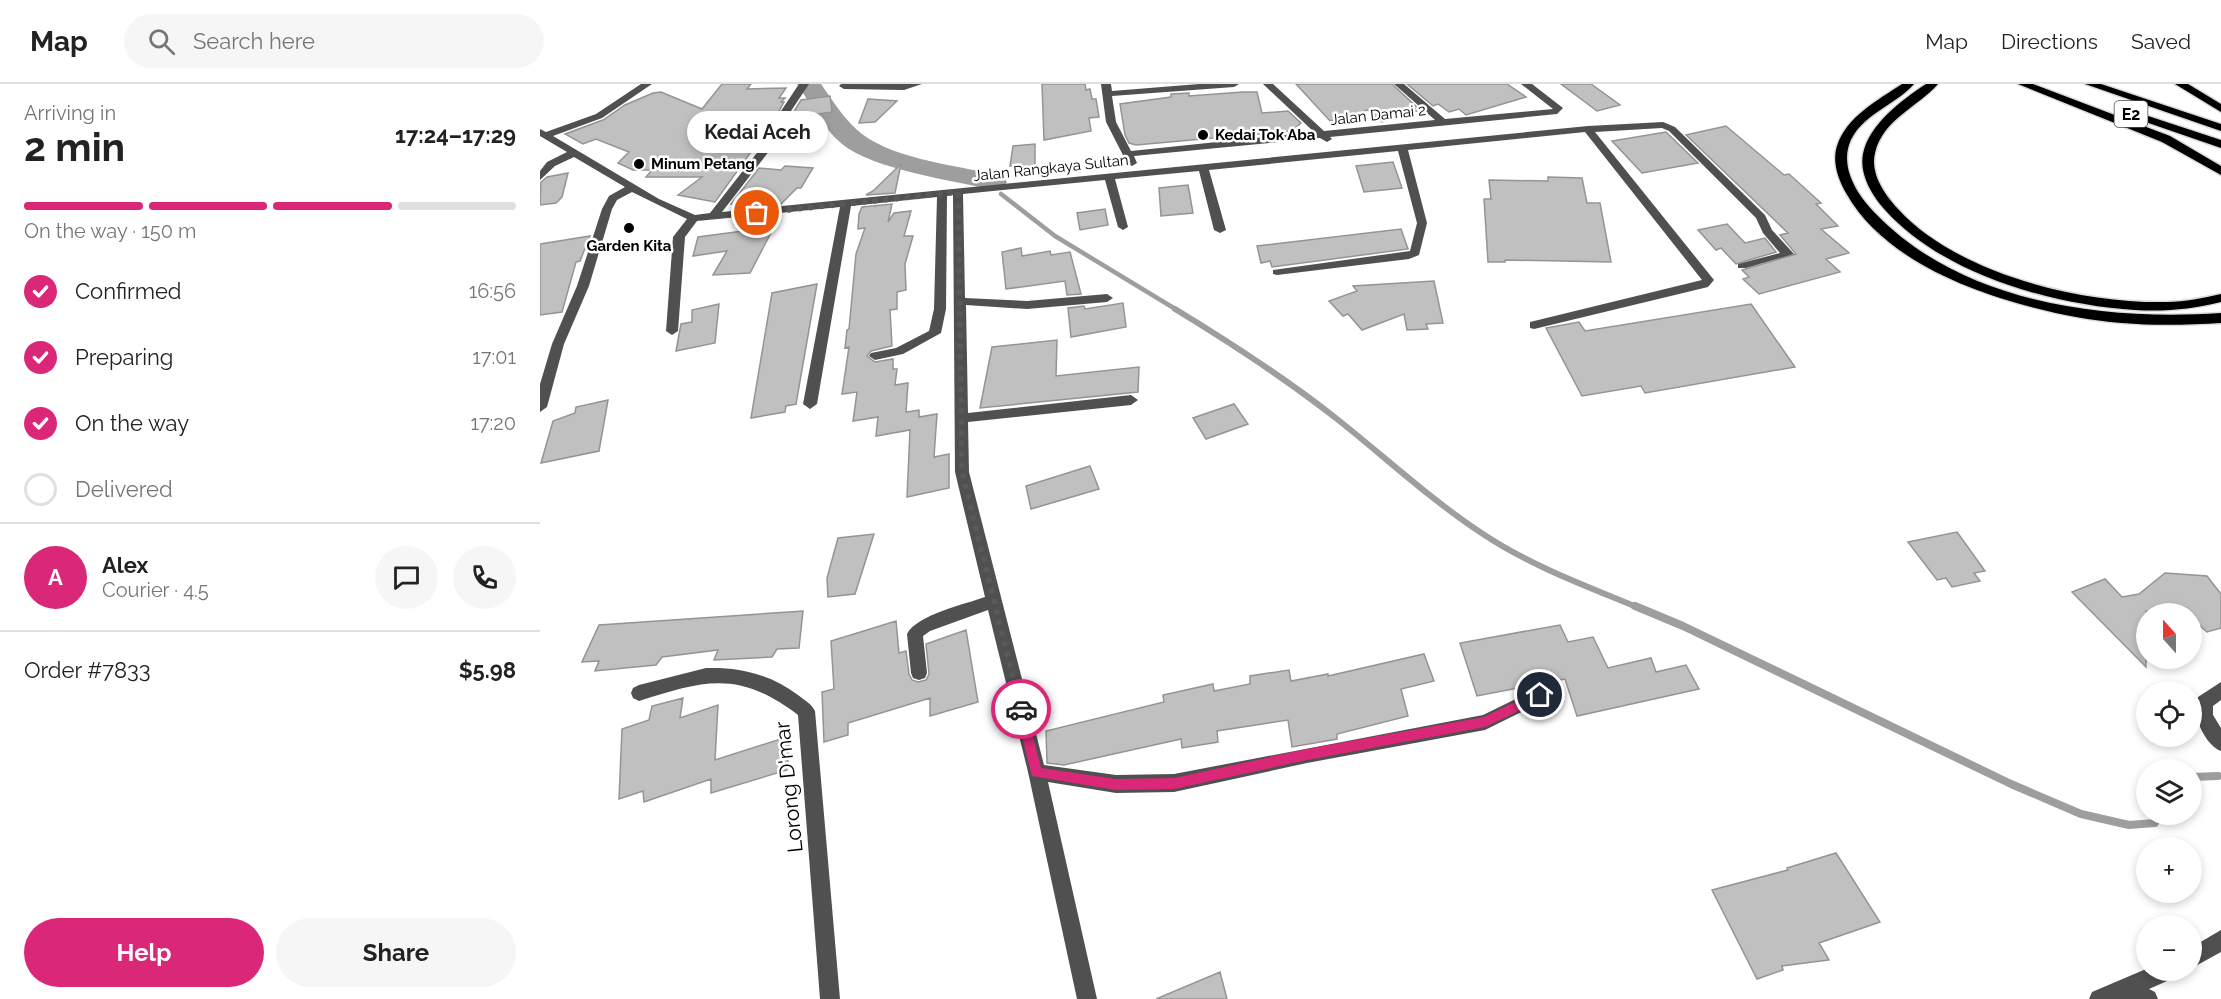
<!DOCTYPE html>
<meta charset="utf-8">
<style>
:root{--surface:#fff;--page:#f6f6f6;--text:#222;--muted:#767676;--line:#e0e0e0;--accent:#db2777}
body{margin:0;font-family:Raleway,sans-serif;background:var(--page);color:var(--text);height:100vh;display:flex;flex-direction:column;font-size:22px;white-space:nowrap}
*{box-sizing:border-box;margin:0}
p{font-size:20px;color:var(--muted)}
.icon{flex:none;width:33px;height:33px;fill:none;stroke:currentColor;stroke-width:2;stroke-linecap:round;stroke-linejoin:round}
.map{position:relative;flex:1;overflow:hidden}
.side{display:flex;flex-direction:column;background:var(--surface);width:540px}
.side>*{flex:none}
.needle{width:39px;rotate:339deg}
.fabs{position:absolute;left:1596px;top:519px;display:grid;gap:12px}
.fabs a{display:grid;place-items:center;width:66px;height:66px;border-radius:50%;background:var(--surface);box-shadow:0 3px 9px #0003;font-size:30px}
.pin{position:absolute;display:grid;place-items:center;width:51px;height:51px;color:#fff;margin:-26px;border:3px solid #fff;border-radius:50%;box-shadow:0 2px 6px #0007}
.courier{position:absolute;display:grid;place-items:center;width:60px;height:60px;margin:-30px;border:4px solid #db2777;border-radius:50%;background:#fff;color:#222;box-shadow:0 2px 8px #0007}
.bubble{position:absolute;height:42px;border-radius:21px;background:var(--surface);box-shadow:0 3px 9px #0003;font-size:20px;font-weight:700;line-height:42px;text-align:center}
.head em{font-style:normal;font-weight:700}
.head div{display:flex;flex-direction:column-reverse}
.head{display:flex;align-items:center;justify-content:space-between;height:102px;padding:0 24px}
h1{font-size:39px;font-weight:700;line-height:45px}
.bar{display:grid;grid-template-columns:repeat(4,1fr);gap:9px 6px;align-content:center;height:72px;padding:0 24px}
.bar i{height:8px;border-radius:4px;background:var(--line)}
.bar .current{background:var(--accent)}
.bar p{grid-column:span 4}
.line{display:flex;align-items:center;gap:15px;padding:0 24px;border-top:2px solid var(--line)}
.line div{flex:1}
.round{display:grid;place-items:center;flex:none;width:63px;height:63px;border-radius:32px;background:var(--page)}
ol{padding:0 24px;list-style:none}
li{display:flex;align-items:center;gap:18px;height:66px}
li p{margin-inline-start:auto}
li .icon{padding:6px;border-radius:50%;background:var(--accent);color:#fff;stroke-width:4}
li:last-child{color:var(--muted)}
li i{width:33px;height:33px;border:3px solid var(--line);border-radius:50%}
.primary-button{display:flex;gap:12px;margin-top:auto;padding:12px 24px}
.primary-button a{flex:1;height:69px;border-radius:36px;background:var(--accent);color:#fff;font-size:24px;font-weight:700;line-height:69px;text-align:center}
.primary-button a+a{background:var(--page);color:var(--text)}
header{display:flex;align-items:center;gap:36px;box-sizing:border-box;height:84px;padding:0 30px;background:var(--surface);border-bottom:2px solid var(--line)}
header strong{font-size:28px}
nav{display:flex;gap:33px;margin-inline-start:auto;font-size:21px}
.search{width:420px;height:54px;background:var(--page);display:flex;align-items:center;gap:15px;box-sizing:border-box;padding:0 21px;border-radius:33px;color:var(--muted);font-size:22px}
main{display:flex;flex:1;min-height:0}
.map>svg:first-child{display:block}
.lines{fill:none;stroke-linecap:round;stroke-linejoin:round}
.stream-far2{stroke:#9e9e9e;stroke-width:4.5}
.stream-far1{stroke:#9e9e9e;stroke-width:6}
.stream{stroke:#9e9e9e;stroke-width:8}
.river{fill:#9e9e9e;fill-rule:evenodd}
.building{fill:#c0c0c0;stroke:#949494;stroke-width:1.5}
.highway-casing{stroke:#dbdbdb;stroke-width:3}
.minor{fill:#505050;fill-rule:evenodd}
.highway{fill:#000;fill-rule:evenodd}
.route{fill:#db2777}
.done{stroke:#595959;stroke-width:6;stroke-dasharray:0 10.8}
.poi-dot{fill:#000;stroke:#fff;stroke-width:2}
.labels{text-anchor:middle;stroke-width:5;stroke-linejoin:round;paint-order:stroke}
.far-street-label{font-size:15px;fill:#000;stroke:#fff}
.far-poi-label{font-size:15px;font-weight:bold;fill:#000;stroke:#fff;text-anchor:start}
.shield{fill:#fff;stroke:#4c4c4c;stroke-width:1.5}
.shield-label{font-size:16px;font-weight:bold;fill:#000}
.near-street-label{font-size:21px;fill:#000;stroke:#fff}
</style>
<header>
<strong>Map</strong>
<div class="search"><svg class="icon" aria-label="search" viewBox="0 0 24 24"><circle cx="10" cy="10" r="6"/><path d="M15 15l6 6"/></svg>Search here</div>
<nav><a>Map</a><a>Directions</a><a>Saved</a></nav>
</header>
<main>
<section class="side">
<div class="head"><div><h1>2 min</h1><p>Arriving in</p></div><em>17:24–17:29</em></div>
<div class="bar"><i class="current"></i><i class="current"></i><i class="current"></i><i></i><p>On the way · 150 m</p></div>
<ol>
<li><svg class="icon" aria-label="check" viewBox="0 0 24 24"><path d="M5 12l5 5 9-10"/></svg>Confirmed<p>16:56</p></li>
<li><svg class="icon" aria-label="check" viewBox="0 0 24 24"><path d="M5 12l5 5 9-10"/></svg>Preparing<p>17:01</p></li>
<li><svg class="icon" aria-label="check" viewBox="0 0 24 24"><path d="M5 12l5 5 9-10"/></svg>On the way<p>17:20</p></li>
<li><i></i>Delivered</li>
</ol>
<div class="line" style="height:108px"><b class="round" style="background:var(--accent);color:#fff">A</b><div><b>Alex</b><p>Courier · 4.5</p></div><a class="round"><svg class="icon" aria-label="chat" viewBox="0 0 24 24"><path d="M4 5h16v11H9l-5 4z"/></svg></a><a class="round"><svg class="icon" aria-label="phone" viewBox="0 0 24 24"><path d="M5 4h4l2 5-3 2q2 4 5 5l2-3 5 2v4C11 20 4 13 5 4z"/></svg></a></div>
<div class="line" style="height:78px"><div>Order #7833</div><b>$5.98</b></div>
<div class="primary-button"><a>Help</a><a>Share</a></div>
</section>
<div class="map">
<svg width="1681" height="915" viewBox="0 0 1681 915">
<rect width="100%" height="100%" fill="#fff"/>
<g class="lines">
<!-- stream-far2 -->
<path class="stream-far2" d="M461,110L515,152L637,226"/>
<!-- stream-far1 -->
<path class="stream-far1" d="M635,225C691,259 745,294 797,335C845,373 891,416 943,450C991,482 1046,502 1099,524"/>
<!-- stream -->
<path class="stream" d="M1095,522L1143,542L1471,700L1541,730L1589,741L1615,739L1618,730
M1652,693L1678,692"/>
<!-- river -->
<path class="river" d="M257,0H281C293,17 305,37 322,50C356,76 421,82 463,92L467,98L463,104L453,106C412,96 334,86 302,60C283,44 271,20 257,0Z"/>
</g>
<!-- building -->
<path class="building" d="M182,0H211L207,5L246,4L239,14H245L241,18H244L234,36L175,118L138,111L162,93H106L112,86H93L78,79L89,68L56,55L43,60L25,50L63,36L85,21L113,9L121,8L162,25Z
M502,0H545L546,6L550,5L552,15H556L559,33L549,34L551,47L504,56Z
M756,0H852L880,26L842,38L828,26L790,37Z
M867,0H967L986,13L926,31L919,25L909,28L898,20L893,22Z
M1021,0H1051L1080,21L1057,27Z
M703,8H717L722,29L748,27L761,39L752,47L596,61L589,59L585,51L580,20L631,13V10L649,9V12Z
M290,12L292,28L250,34L261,16Z
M328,15L357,17L335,38L319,39Z
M1186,42L1244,91L1249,90L1281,119L1276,120L1298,142L1281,145L1309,169L1286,175L1300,188L1219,210L1203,195L1209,193L1202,186L1256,170L1240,151L1248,149L1146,51Z
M1126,48L1158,79L1102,89L1072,57Z
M495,60V82L473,84L474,82H470L473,62Z
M853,78L862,104L824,108L816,82Z
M361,80L355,109L326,111L333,107Z
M245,82L273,84L261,104H257L241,120L217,122L191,120L219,84L241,86Z
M28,89L22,113L16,119L0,121L1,98L7,93Z
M1008,93L1042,94L1047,119H1060L1071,178L965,176V178H948L944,115H951L949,96L1008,97Z
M648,101L653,129L621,132L619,104Z
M352,120L348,138L354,129L371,127L364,152H373L365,180L366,206L357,208V225L350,226L352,262L331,267L327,272L335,278L353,275V285H357L355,301L368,299L366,328L379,326V333L397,330L394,373L409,370V404L367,413L370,346L336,352L338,333L313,337L317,308L302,310L309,263L305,264L307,246L309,245L316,170L325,144L318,145L319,130L322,123Z
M565,125L568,141L540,146L537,129Z
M1187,140L1205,159L1225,154L1236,168L1196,180L1181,164L1176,166L1158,146Z
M234,143L210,189L173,191L187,167L153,172L158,153Z
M861,145L868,165L732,183L730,177L721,179L717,162Z
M50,152L40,177L36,178L22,228L0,231V160Z
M481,164L482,172L510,167L511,171L530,168L541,210L527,211L525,197L466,205L462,168Z
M894,197L903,239L886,240L888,245L867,246L864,230L822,246L808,230L803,232L789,217L817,207L813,202Z
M277,200L256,320L246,322L245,328L211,334L232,209Z
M583,219L586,243L531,253L528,224L544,222L545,225Z
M179,220L175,259L136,267L141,240L152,238V226Z
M1211,220L1255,283L1105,309L1101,302L1042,312L1006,244L1039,238L1045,247Z
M517,256L516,292L599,283L598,308L440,324L452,263Z
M68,316L59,367L1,379L13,337L35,329L36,323Z
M694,320L708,340L666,355L653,334Z
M550,382L559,405L491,425L486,402Z
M1417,448L1445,487L1434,489L1440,497L1412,503L1406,494L1397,496L1368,458Z
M334,450L315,510L288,513L287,494L298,454Z
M1625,489L1667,492L1681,510V544L1667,548L1652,535V530L1606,527V583L1532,508L1565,495L1582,513L1599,510Z
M263,527L259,564L237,565L232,573L174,576L178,566L122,573L116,581L55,587L59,577L42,578L59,541Z
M356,537L359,569L366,567L369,590L372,596L378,598L386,596L389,590L386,560L426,546L438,618L390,632V614L308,639V651L284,658L282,608L294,605L291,557Z
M1020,541L1028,558L1053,553L1068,584L1111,574L1116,588L1146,581L1159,605L1037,632L1025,595L937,612L920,559Z
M884,570L894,597L861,605L868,632L797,650V655L752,663L748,636L677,647L678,658L642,664L641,655L524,681L507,679L506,647L624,618L623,611L673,600L674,607L710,600V592L749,586L751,597L788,590V592Z
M143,614L140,634L178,621L175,676L250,652L247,686L171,709V695L104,718L103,707L79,715L82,645L109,636L112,622Z
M1296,769L1340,838L1279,859L1289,876L1242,882L1243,886L1217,895L1172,806L1248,786L1247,784Z
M680,888L687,915H616Z"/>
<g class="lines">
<defs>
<path id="highway" d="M1362,0H1374C1355,22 1319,31 1309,61C1301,87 1319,113 1336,130C1422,219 1563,237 1681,229V239C1632,242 1584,242 1536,233C1457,218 1348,184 1306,109C1298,95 1292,78 1297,62C1306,33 1338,16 1362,0Z
M1386,0H1398C1378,23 1343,35 1335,69C1330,90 1345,111 1359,126C1418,190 1542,220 1627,218C1645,218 1663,214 1681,210V218C1652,225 1625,228 1595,226C1512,221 1403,190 1346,127C1333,113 1319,91 1323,70C1329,40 1362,16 1386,0Z
M1478,0H1493L1630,52L1681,82V91L1622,58Z
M1545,0H1561L1681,40V47Z
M1635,0H1648L1681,20V28Z
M1591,29H1599L1681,56V64L1591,33Z"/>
</defs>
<!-- highway casing -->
<use href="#highway" class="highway-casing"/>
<!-- minor -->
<path class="minor" d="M101,0H112L62,34L13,52L119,115L155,131L170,129L223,61L241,27L259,0H269L251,27L233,62L182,128L1048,42L1123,38L1135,43L1225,131L1232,146L1254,170L1206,184H1198V180L1240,169L1223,149L1216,134L1129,47L1122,44L1055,48L1174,196L1168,203L994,245L990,244V238L1162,196L1045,48L868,66L887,139L879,171L869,175L737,191L733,190V186L870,167L877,139L858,67L669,86L686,146L680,149L674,146L659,87L575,95L588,143L583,146L578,143L565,96L423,110L425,214L487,217L567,210L573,214L567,218L487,225L426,221L428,329L591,311L598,316L591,321L428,338L429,388L504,681L576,691L634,690L943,631L1000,603L1006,606L1008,611L1006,616L945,646L767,679L634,708L576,709L508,698L557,915H537L488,688L448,526L390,547L383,552L387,589L385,594L379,596L373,594L371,589L367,550C376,531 426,520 445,513L415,388L413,111L407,112L406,225L401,249L363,270L335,276L329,272L331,269L356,264L389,247L394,225L397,113L311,122L277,320L270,325L263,320L300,123L157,137L145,153L138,247L132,251L126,247L133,153L147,135L92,108L77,116L72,125L49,202L24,260L7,323L0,328V300L12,260L37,202L62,125L69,112L85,103L34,73L15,82L0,96V87L7,78L27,68L0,52V45L6,48L56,30Z
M301,0H382L364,6L304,5L299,2Z
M561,0H571L572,7L659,0H699L694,3L572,12L576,38L591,67L774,48L723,0H733L784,47L895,36L854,0H864L905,35L1013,25L981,0H992L1023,24L1017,30L790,53L792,55L787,58L780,54L594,72L597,79L592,82L587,79L566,38Z
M166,584C200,583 230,590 258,611C264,616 271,619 275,627L300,915H280L258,631C199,586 165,596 99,617L93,614L91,609L93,604L99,601Z
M1681,598V616L1673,622V631L1681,644V667C1665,661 1650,629 1658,613Z
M1681,846V868L1652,884V863Z
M1606,885L1639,886L1636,893L1609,905L1615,908L1618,915H1549L1552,908Z"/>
<!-- highway -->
<use href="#highway" class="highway"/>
</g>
<!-- route -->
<path class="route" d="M1000,606L1005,611L1004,615L945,643L767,676L634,705L576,706L492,692L475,625L481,620L486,625L501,684L576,695L634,694L767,665L944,633Z"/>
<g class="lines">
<!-- done -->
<path class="done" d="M217,129L418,108L422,388L481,625"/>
</g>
<!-- markers -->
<g class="poi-dot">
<circle cx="663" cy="51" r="6"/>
<circle cx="99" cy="80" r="6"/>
<circle cx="89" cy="144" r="6"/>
</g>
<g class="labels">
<!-- far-street labels -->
<g class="far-street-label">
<text transform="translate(838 31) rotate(-6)" y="5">Jalan Damai 2</text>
<text transform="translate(511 84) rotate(-6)" y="5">Jalan Rangkaya Sultan</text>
</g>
<!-- far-poi labels -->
<g class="far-poi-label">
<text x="675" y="56">Kedai Tok Aba</text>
<text x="111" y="85">Minum Petang</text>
<text x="89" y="167" text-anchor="middle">Garden Kita</text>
</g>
<!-- shield labels -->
<rect class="shield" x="1574.5" y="17" width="33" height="26" rx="4.5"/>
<g class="shield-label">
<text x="1591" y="36">E2</text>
</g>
<!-- near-street labels -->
<g class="near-street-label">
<text transform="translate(249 703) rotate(-96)" y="7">Lorong D'mar</text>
</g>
</g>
</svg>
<div class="fabs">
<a><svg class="needle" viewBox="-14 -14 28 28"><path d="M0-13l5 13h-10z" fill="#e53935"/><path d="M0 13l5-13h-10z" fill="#767676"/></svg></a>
<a><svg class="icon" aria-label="locate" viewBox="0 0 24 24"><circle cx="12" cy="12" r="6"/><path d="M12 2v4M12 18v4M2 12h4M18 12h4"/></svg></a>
<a><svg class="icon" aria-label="layers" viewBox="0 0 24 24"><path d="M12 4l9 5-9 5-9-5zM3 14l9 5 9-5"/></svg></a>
<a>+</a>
<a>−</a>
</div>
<div class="pin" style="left:217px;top:129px;background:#ea580c"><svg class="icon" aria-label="bag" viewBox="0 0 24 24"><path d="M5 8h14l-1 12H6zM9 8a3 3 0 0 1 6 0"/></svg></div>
<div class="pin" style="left:1000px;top:611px;background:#1f2937"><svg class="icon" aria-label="home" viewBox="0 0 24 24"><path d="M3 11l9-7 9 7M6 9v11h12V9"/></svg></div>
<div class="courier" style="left:481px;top:625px"><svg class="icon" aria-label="car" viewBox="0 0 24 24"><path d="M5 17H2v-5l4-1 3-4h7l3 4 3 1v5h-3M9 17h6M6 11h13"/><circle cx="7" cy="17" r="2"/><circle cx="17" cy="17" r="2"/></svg></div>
<div class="bubble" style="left:147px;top:27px;width:141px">Kedai Aceh</div>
</div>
</main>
